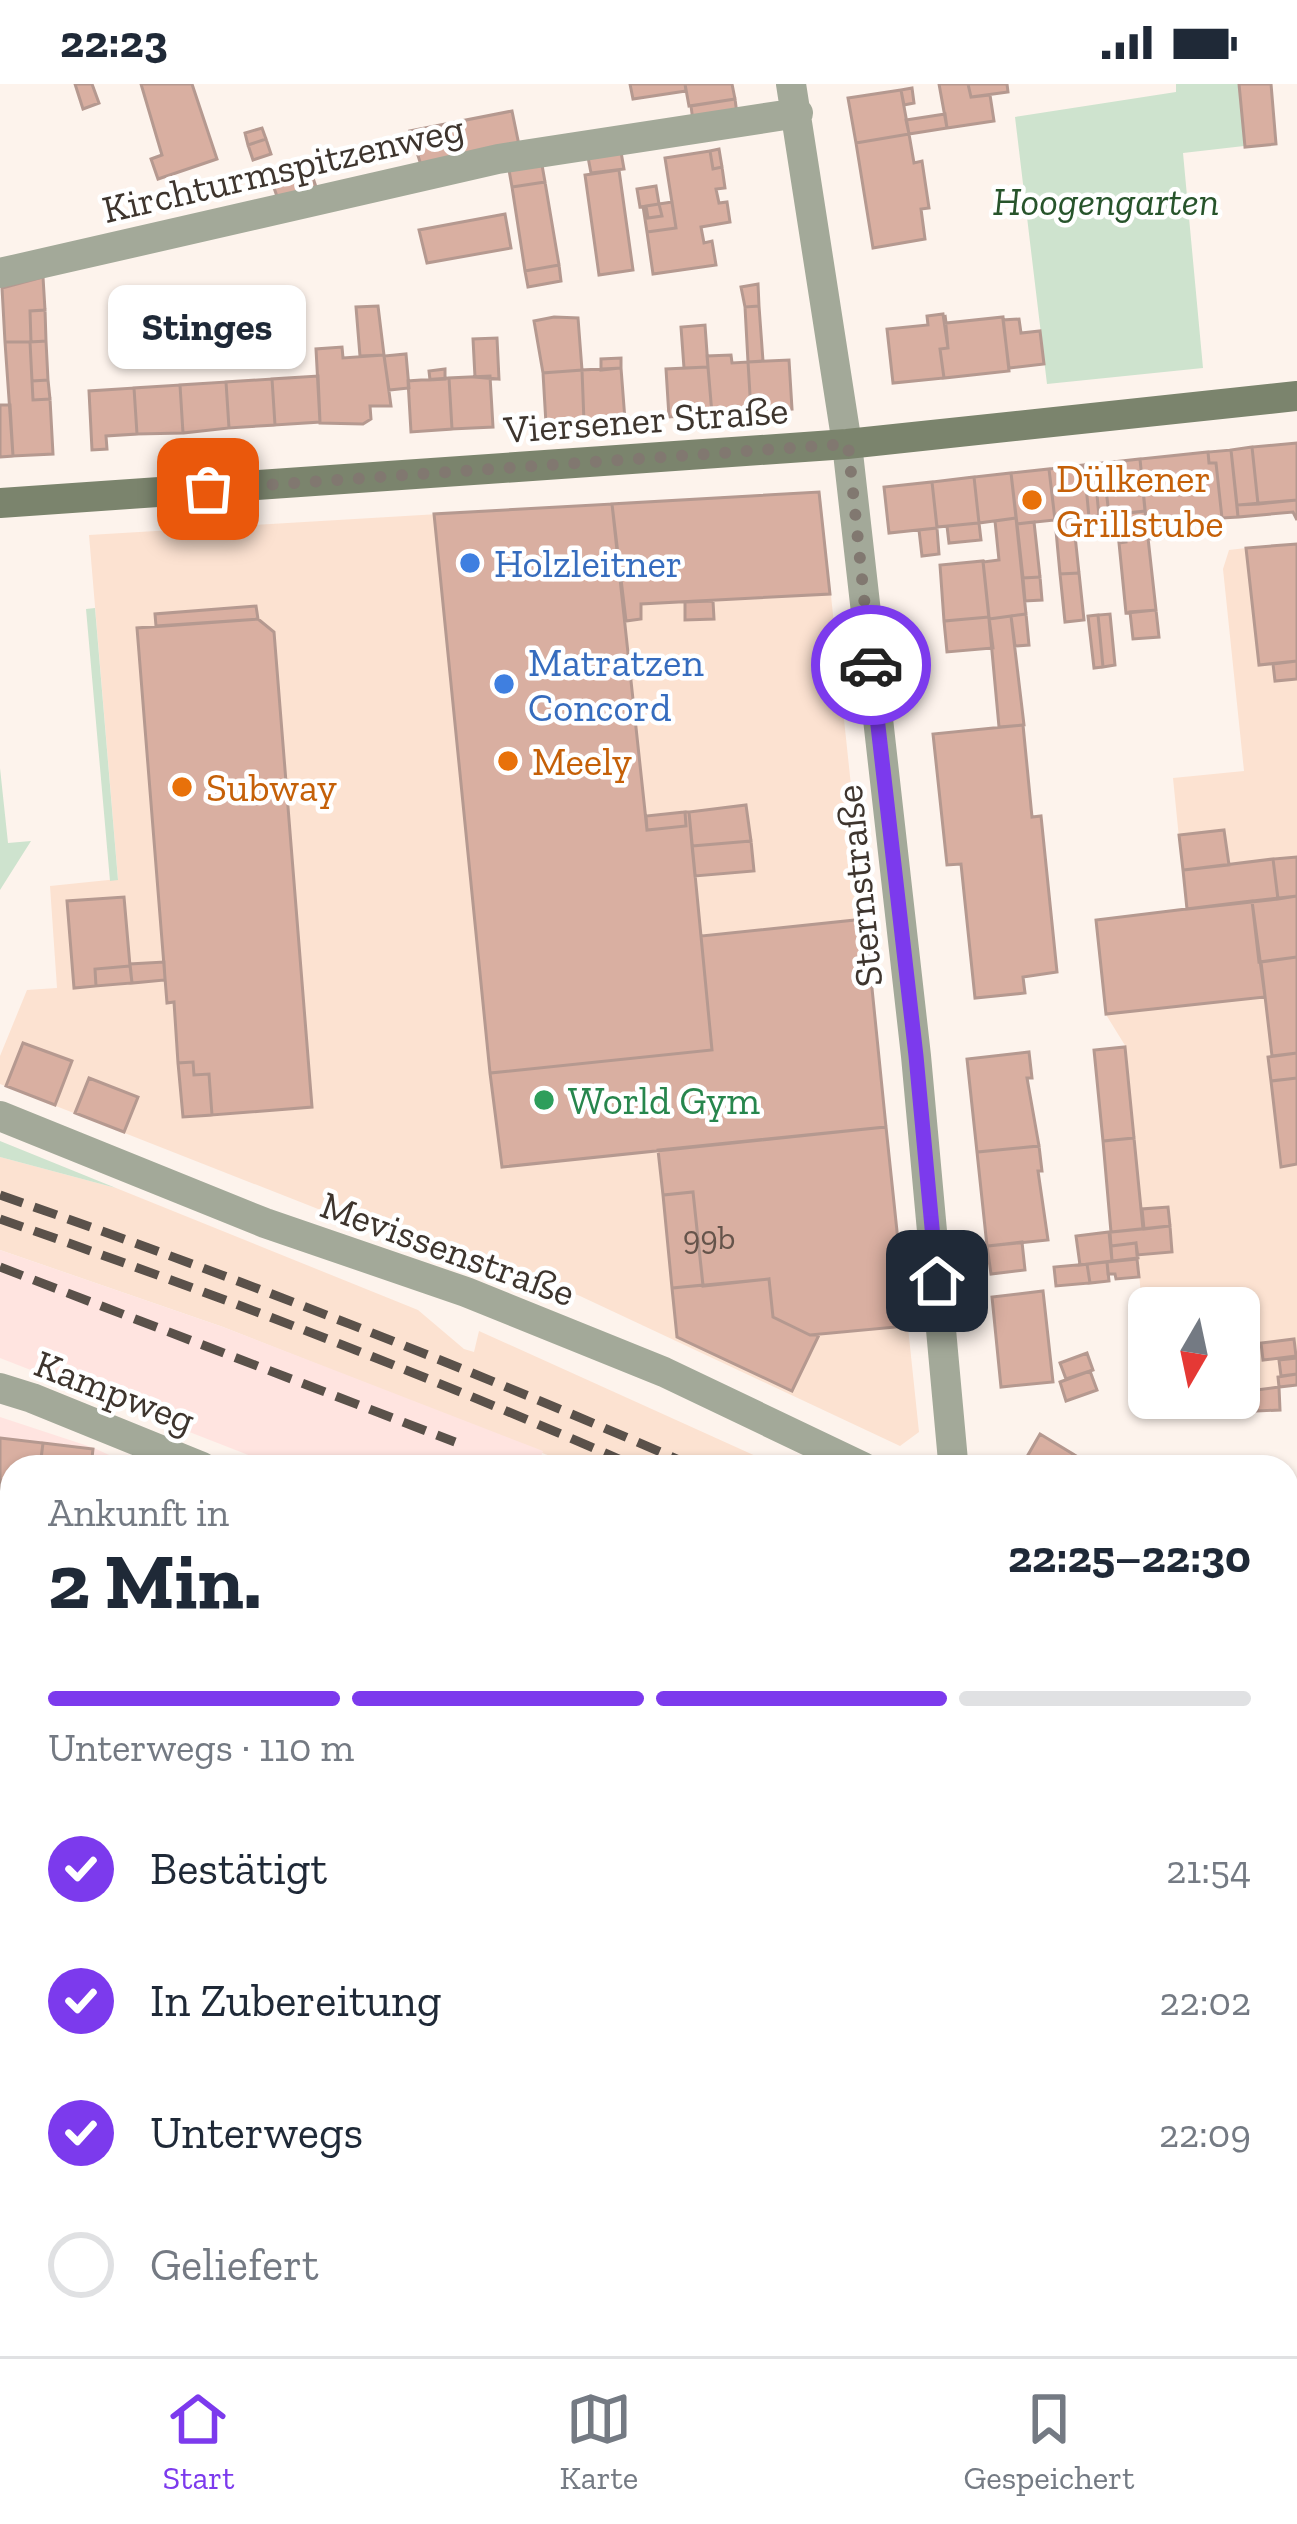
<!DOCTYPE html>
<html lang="de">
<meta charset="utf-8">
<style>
:root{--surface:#fff;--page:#f6f6f7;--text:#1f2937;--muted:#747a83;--line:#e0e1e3;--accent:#7c3aed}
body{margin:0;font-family:"Zilla Slab",serif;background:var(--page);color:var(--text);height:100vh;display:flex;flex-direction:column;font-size:45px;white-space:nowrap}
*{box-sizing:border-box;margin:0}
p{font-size:39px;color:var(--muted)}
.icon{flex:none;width:66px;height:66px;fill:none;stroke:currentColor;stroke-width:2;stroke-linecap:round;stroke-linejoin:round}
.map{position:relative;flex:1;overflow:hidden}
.drawer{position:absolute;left:0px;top:1371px;width:1299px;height:903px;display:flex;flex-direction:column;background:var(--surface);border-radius:36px 36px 0 0;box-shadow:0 3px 9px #0004}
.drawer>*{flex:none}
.needle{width:78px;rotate:189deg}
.buttons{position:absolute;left:1128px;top:1203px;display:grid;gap:24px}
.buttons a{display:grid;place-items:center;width:132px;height:132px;border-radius:18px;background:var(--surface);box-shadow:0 3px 9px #0004;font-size:60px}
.pin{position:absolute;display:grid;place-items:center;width:102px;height:102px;color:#fff;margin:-51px;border-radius:24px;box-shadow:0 6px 18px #0006}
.courier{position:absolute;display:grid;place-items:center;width:120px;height:120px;margin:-60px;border:9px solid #7c3aed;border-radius:50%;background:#fff;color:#222;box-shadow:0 3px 15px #0007}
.bubble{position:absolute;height:84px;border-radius:18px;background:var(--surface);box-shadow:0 3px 9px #0004;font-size:39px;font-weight:700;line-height:84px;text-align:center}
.head em{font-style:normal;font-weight:700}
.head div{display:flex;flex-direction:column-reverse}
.head{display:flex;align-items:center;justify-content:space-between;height:204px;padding:0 48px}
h1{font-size:78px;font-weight:700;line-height:90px}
.bar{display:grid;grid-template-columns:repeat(4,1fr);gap:18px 12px;align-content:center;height:144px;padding:0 48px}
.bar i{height:15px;border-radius:9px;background:var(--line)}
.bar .selected{background:var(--accent)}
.bar p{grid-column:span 4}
ol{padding:0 48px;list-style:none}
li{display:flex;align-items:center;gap:36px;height:132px}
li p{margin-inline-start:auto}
li .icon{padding:12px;border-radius:50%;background:var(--accent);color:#fff;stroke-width:4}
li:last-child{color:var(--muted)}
li i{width:66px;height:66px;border:6px solid var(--line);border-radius:50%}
.status{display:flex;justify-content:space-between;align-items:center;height:84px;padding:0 60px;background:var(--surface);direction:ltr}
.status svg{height:33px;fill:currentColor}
.tab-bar{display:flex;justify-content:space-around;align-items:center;height:168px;border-top:3px solid var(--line);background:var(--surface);font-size:33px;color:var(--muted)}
.tab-bar a{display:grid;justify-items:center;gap:6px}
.tab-bar .selected{color:var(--accent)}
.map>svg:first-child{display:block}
.built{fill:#fce2d1}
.industrial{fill:#ffe4e0}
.green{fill:#cee3ce}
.building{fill:#d9afa1;stroke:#b59990;stroke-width:3}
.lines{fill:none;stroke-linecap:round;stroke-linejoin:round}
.street{stroke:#a3a999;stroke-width:30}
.secondary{stroke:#7b846d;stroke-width:30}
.rail{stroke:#5a514a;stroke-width:9;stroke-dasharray:24 12;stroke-linecap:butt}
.done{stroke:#817870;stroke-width:12;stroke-dasharray:0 21.6}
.route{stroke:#7c3aed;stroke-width:15}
.food-dot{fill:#e8710a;stroke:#fff;stroke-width:4.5}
.shop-dot{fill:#3f7fe0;stroke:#fff;stroke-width:4.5}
.leisure-dot{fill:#2e9e5b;stroke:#fff;stroke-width:4.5}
.labels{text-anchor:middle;stroke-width:9;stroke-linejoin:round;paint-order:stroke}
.number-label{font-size:33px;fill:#65544b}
.street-label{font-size:39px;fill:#3e352e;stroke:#fff}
.park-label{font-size:39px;font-style:italic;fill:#27542b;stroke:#fff}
.food-label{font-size:39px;fill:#c56008;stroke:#fff;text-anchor:start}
.shop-label{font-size:39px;fill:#366cbe;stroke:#fff;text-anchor:start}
.leisure-label{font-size:39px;fill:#27864d;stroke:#fff;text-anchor:start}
</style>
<div class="status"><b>22:23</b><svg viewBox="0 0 49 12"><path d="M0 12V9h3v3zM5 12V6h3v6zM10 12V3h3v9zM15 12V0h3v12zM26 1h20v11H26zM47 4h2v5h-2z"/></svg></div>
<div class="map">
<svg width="1297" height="2272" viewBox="0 0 1297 2272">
<rect width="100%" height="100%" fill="#fdf3ec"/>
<!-- built -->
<path class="built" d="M820,407L919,1348L900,1362L580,1212L448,1161L412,1162L0,1000V972L27,906L57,904L50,802L118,795L89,451Z
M1246,464L1259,581L1297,577V1301L1239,1308V1224H1149L1148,1287L1135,1146L1143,1144L1126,963L1105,929L1095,836L1186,824L1173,694L1244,687L1223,485L1229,466Z
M0,1073L116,1104L418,1226L464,1265L474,1268L479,1247L780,1383H578L223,1243L0,1166Z
M1287,1665L1297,1672V1781L1287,1775Z"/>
<!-- industrial -->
<path class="industrial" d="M0,1166L223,1243L543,1367L537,1383H279L0,1274Z
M0,1333L94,1364L135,1383H12V1554L0,1551Z
M1287,1955L1297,1963V2272H324L326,2262H1287Z"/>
<!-- green -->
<path class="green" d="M1176,0H1239L1244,62L1183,69L1203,284L1047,300L1015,33L1176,8Z
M95,524L118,796L110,797L86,525Z
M0,684L8,759L31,757L0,806Z
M0,1057L116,1104L0,1073Z
M1287,1775L1297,1781V1963L1287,1955Z"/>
<!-- building -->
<path class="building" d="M75,0H92L99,19L83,25Z
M141,0H192L217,75L158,95L151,75L162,71Z
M630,0H685L686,7L633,15Z
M685,0H732L735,15L689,22Z
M939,0H968L971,13L990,11L994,37L947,44Z
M968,0H1007L1008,8L971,13Z
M1239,0H1271L1276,60L1245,63Z
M912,4L914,19L904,21L901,6Z
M901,6L909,50L856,59L848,14Z
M735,15L737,30L693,37L691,22Z
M512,27L520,66L422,84L410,47Z
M945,30L947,44L909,50L906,36Z
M262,44L266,55L248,61L245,49Z
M909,50L914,79L922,77L929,124L921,125L925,155L873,164L856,59Z
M266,55L271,70L253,76L248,61Z
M719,65L722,83L713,85L710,67Z
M710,67L713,85L722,83L725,104L716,105L719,119L727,118L730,138L701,143L704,159L712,157L716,181L653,190L647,148L676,144L665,74Z
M621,68L624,85L591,89L588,73Z
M542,81L545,98L512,103L509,86Z
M619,86L633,186L599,191L585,91Z
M312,91L318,109L279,118L273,101Z
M545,98L559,181L525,187L512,103Z
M656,102L659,120L640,123L637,105Z
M672,118L676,144L647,148L643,122L648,134L662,132L659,120Z
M659,120L662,132L648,134L646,122Z
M505,130L511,164L427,179L419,146Z
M559,181L561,197L528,203L525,187Z
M43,193L45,226L30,227L31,258H5L2,204Z
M758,200L759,222L745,223L741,203Z
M378,222L384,271L360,272L356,223Z
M759,222L763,277L748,278L745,223Z
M45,226L46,257L31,258L30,227Z
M943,230L948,264L940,265L944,294L893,299L887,245L928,241L927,232Z
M945,231L946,239L1003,233L1009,287L944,294L940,265L948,264Z
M554,233L578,234L582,286L543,289L534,237Z
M1019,235L1021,249L1040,247L1044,280L1009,284L1003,236Z
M705,241L708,283L684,284L681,243Z
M497,254L499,295L475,293L473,255Z
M46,257L48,296L32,297L30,258Z
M5,258H30L33,316L50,315L53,370L13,372Z
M342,263L343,274L384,271L391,322H370L371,335L363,340L320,339L316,265Z
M406,270L409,304L389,306L384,272Z
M731,271L732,279L748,278L751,327L712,330L707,272Z
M621,274V284L601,286V275Z
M789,276L792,325L751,327L748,278Z
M708,283L712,330L669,333L666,285Z
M621,284L625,336L584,338L582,286Z
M445,285V295L430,296L429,287Z
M582,286L584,338L546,340L543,289Z
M318,292L320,338L275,341L272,295Z
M490,292L493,343L452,345L449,294Z
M449,294L452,345L411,348L408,297Z
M272,295L275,341L229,344L226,298Z
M48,296L50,315L33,316L32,297Z
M226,298L229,344L183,349L180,301Z
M180,301L183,349L137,350L134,304Z
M134,304L137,350L106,352L107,365L92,366L89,307Z
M0,321H10L13,372L0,373Z
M1297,359V416L1258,420L1252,363Z
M1252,363L1258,420L1237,421L1231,366Z
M1231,366L1238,433L1222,434L1216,379H1209L1208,368Z
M1208,368L1209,379H1216L1222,434L1171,441L1172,452L1148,455L1140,375Z
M1140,375L1145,427L1109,431L1103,379Z
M1103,379L1109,431L1099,432L1094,380Z
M1094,380L1099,432L1089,433L1084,381Z
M1084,381L1089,433L1055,436L1049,385Z
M1049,385L1055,436L1017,440L1011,389Z
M1011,389L1016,434L979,439L974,393Z
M974,393L979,439L937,443L932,398Z
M932,398L937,444L889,449L884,403Z
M819,408L830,510L641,520V535L626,537L612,420Z
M1297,416V436L1293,428L1238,433L1237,421Z
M612,420L647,746L686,742L685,728H689L712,966L490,989L434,430Z
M1145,427L1156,526L1126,529L1119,459L1126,458L1124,436L1130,435L1129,429Z
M1016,434L1026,530L989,535L983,478L999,476L995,437Z
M1069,435L1070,442H1074L1079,489L1060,490L1055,436Z
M1124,436L1126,458L1119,459L1116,437Z
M1034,438L1040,493L1023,494L1017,440Z
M979,439L981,456L949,459L947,442Z
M937,444L939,470L922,472L919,446Z
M1297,460V577L1259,581L1246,464Z
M983,477L989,533L944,537L940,481Z
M1079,489L1084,536L1065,538L1060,490Z
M1040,493L1042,516L1025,517L1023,494Z
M713,517L714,535L685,536V518Z
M256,522L258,535L156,542L155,530Z
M1156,526L1159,553L1133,555L1130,528Z
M1026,530L1029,561L1015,562L1011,532Z
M1110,530L1115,581L1103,583L1098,531Z
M1098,531L1103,583L1094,584L1088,532Z
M1011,532L1024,641L999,643L989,535Z
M989,533L993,564L947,568L944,537Z
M258,535L274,548L312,1023L212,1031L209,990L194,991L193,978L178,979L174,918L167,919L137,544Z
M1297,577V595L1275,597L1273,580Z
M1023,641L1032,733L1041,732L1057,888L1023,893L1025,909L975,914L961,780L947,781L933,650Z
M746,721L751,757L692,762L689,728Z
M685,728L686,742L647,746L646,732Z
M1224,746L1229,781L1183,786L1179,751Z
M751,757L754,787L695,792L692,762Z
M1297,773V812L1278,815L1273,775Z
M1273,775L1278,815L1187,825L1183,786Z
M1297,812V873L1259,878L1252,817Z
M124,813L130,882L95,885L96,902L74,904L67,817Z
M1252,817L1265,913L1106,930L1096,836Z
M865,835L886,1043L502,1083L490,989L712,966L701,852Z
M1297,873V969L1272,972L1261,878Z
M164,878L165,896L132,899L130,880Z
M130,882L132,899L96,902L95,885Z
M23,959L72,977L55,1021L6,1002Z
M1125,963L1134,1054L1103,1057L1094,966Z
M1029,968L1032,994H1027L1039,1062L977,1068L967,975Z
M1297,969V994L1271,997L1268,973Z
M193,978L194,991L209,990L212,1031L183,1033L178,979Z
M89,994L138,1013L124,1048L75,1029Z
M1297,994V1080L1281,1083L1271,997Z
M886,1043L907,1242L810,1251L773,1233L769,1195L703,1202L693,1108L663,1111L658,1066Z
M1134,1054L1143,1145L1111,1148L1103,1057Z
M1039,1062L1042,1087H1038L1048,1156L987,1162L977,1068Z
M693,1108L703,1201L672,1204L663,1111Z
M1168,1123L1170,1142L1144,1145L1142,1125Z
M1170,1142L1172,1168L1137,1171L1136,1159L1111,1162L1110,1148Z
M1109,1148L1112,1177L1080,1181L1076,1152Z
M1022,1158L1025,1186L991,1190L987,1162Z
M1136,1159L1138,1174L1112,1177L1111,1162Z
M1137,1175L1139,1193L1116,1195L1115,1190H1108L1107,1178Z
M1107,1178L1109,1197L1090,1199L1087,1180Z
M1087,1180L1090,1199L1056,1202L1054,1183Z
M769,1195L773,1233L810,1251H819L792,1307L677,1253L672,1204Z
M1043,1207L1053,1298L1001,1303L992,1213Z
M1294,1255L1296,1272L1263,1276L1261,1259Z
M1087,1269L1093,1286L1066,1295L1060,1279Z
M1297,1274V1290L1281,1292L1279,1276Z
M1090,1287L1097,1306L1066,1317L1060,1298Z
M1297,1290V1301L1279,1303L1278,1293Z
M1279,1303L1280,1326L1257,1327L1256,1306Z
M1040,1350L1073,1370L1065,1383H1021Z
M0,1354L43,1359L40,1383H12V1489L0,1488Z
M43,1359L93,1365L91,1383H40Z
M1073,1370L1094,1383H1065Z
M1297,1455V1512L1287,1514V1456Z
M12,1622V1735L0,1734Z
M1,1734L12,1735V2243L4,2242L3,2248L0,2247Z
M4,2242L12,2243V2262H246L245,2272H0Z
M444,2262H904L903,2272H443Z
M1049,2262H1089L1087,2272H1048Z"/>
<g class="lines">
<!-- street -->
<path class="street" d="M791,0L847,360L916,972L953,1377L949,1383
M0,189L498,75L798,29
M0,1032L265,1139L466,1208L664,1288L863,1383
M0,1304L32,1314L202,1383
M1287,1623L1297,1629
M290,2272L291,2262"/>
<!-- secondary -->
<path class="secondary" d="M0,419L847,360L1297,312"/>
<!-- rail -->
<path class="rail" d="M0,1111C236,1193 466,1283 695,1383
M0,1135C216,1210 428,1291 637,1383
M0,1183L455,1358
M1287,1705L1297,1712
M1287,1735L1297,1742"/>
</g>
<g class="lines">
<!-- done -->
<path class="done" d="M208,405L848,360L871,581"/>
<!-- route -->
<path class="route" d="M871,581L916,972L937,1197"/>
</g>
<!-- markers -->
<g class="food-dot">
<circle cx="1032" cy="416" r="12"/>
<circle cx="508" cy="677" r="12"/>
<circle cx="182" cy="703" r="12"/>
</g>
<g class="shop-dot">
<circle cx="470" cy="479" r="12"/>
<circle cx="504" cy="600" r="12"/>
</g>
<circle class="leisure-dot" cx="544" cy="1016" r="12"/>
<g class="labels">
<!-- number labels -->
<g class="number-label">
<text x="709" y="1165">99b</text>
</g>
<!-- street labels -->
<g class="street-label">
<text transform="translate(283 84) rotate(-13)" y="14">Kirchturmspitzenweg</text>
<text transform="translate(646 335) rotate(-4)" y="14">Viersener Straße</text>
<text transform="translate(858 802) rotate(-96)" y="14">Sternstraße</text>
<text transform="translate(448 1164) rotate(20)" y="14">Mevissenstraße</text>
<text transform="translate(115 1307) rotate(21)" y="14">Kampweg</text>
</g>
<!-- park labels -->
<g class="park-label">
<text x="1106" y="131">Hoogengarten</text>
</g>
<!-- food labels -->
<g class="food-label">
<text x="1056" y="408">Dülkener<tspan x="1056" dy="45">Grillstube</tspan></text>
<text x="532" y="691">Meely</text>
<text x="206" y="717">Subway</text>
</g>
<!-- shop labels -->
<g class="shop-label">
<text x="494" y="493">Holzleitner</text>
<text x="528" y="592">Matratzen<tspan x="528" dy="45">Concord</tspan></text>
</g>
<!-- leisure labels -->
<g class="leisure-label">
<text x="568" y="1030">World Gym</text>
</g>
</g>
</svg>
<div class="buttons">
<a><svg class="needle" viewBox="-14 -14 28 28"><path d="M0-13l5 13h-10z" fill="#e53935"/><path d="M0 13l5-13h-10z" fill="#747a83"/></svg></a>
</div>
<div class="pin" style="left:208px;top:405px;background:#ea580c"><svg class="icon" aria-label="bag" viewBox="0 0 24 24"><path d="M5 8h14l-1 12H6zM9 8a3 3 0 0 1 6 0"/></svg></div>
<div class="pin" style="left:937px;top:1197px;background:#1f2937"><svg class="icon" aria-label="home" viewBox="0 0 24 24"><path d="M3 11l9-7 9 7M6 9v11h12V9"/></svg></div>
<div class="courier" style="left:871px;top:581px"><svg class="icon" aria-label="car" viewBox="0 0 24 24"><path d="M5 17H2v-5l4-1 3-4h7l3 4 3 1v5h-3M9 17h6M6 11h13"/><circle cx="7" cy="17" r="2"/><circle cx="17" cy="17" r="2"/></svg></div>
<div class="bubble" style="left:108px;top:201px;width:198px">Stinges</div>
<section class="drawer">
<div class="head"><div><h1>2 Min.</h1><p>Ankunft in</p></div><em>22:25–22:30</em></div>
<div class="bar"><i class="selected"></i><i class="selected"></i><i class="selected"></i><i></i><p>Unterwegs · 110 m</p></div>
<ol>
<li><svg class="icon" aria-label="check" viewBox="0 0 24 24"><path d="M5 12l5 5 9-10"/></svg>Bestätigt<p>21:54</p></li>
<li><svg class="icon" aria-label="check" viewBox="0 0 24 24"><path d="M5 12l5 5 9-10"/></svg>In Zubereitung<p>22:02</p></li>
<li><svg class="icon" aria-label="check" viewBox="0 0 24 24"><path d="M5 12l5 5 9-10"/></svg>Unterwegs<p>22:09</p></li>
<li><i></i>Geliefert</li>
</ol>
</section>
</div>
<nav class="tab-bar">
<a class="selected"><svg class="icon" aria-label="home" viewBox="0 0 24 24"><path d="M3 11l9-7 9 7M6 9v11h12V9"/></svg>Start</a>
<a><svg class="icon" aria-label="map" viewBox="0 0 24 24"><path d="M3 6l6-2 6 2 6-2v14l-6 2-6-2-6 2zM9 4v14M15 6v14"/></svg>Karte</a>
<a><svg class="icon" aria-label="saved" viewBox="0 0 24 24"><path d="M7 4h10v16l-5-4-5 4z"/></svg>Gespeichert</a>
</nav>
